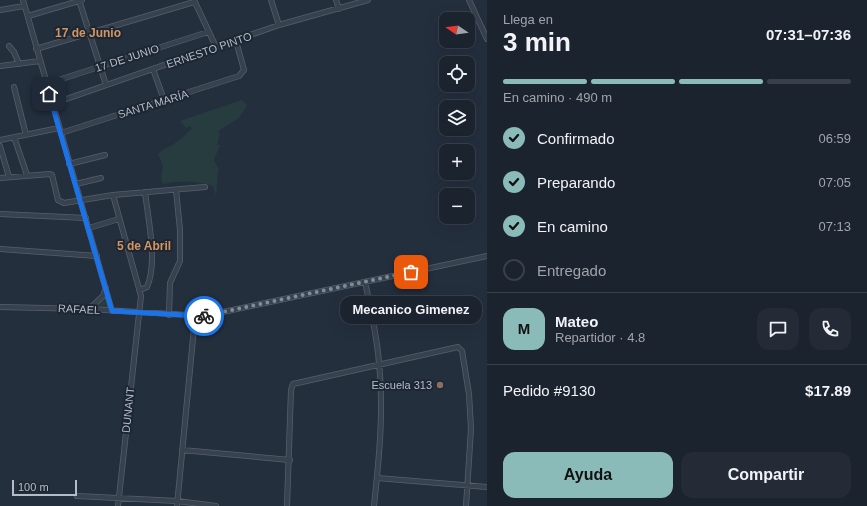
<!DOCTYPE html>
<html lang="es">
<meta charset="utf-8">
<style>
:root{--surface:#1b232e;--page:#242b36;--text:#f1f3f6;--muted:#a0a4aa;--line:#39404a;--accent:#8bbbb9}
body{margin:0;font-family:Helvetica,sans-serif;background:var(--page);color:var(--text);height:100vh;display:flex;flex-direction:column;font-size:15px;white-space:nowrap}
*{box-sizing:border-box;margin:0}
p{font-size:13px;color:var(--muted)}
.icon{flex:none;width:22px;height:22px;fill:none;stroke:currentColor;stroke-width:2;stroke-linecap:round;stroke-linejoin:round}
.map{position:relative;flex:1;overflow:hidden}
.details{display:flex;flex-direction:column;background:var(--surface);width:380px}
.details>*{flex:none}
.needle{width:26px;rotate:283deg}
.fabs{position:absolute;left:439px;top:12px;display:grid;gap:8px}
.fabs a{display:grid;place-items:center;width:36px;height:36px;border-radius:8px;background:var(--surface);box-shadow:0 4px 16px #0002,0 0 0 1px var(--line);font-size:20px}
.scale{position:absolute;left:12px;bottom:10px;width:65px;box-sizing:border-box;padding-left:4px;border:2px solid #b4bcc9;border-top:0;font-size:11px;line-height:14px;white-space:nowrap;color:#b4bcc9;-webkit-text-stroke:3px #1d2633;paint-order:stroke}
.pin{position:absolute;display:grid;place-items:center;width:34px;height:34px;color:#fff;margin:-17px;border-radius:8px;box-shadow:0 2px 6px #0006}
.courier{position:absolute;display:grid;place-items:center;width:40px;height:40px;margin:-20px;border:3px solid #1a73e8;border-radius:50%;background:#fff;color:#222;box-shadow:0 1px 5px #0007}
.bubble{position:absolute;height:28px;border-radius:12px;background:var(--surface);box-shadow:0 4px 16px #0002,0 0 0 1px var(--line);font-size:13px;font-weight:700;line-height:28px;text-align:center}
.head em{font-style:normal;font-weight:700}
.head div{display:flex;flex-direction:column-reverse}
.head{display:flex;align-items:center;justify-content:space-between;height:68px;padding:0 16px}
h1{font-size:26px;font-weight:700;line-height:30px}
.bar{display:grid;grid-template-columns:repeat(4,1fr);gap:6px 4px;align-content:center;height:48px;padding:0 16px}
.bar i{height:5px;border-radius:3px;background:var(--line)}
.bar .on{background:var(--accent)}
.bar p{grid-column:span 4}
.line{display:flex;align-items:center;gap:10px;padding:0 16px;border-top:1px solid var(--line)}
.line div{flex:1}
.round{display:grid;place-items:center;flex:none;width:42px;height:42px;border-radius:12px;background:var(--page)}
ol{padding:0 16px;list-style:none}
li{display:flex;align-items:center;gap:12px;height:44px}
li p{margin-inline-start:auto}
li .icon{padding:4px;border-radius:50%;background:var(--accent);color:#111;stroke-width:4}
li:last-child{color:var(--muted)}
li i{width:22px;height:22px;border:2px solid var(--line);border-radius:50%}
.button{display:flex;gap:8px;margin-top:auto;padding:8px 16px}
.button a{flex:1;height:46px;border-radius:12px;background:var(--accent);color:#111;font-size:16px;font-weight:700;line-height:46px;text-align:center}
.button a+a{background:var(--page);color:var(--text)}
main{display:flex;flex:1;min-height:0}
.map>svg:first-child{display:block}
.green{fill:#263c3f}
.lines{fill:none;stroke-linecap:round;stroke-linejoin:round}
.minor-casing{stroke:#565f6c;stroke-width:6}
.minor{stroke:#38414e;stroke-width:4.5}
.done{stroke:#828b98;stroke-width:4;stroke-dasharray:0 7.2}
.route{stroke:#1a73e8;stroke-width:5}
.education-dot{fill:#8d6e63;stroke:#1d2633;stroke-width:1.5}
.labels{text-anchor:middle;stroke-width:4;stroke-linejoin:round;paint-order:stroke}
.street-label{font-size:11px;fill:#b4bcc9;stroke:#1d2633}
.poi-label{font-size:11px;fill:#b4bcc9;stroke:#1d2633;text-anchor:end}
.neighbourhood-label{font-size:12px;font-weight:bold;fill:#d59563;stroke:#1d2633}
</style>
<main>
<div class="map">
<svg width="487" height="506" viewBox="0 0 487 506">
<rect width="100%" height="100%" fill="#242f3e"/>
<!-- green -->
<path class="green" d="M242,100L247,105L239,118L218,131L220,134L217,145H220L214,160L219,170C216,177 218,187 216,195L213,186C197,181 180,180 163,184L161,180L163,166L158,154C164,148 169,147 174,144C181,139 186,134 192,129L190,126L186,128L180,121Z
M105,296L109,308L97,309L96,307Z"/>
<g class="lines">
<defs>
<path id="minor" d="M23,0L112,311
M79,0L106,85
M194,0L216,47
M271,0L279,25
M336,0L339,9
M469,0L487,39
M0,10L24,6
M28,16L82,0
M9,46L14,52L19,64
M36,49L194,2
M0,66L40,61
M153,69L164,100
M46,84L208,32
M14,87L26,135
M52,104L279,25L368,0
M61,133L239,76L244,70L236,41
M14,137L27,175
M0,140L59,128
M0,146L9,177
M69,164L105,155
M0,178L50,174L52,175L58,200L64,203L113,195L205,187
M76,184L101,178
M113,195L141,296L118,506
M0,214L86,218
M89,228L119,219
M0,249L97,256
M365,282C371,309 377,336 379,363C384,411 379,459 374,506
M140,290L147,287C158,262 148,219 145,192
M0,307L89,309L204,316L487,256
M89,309L103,296L106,288
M169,315L170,283L180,261V230L176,190
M182,450L290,460
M377,478L487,487
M77,496L177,501L216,506
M177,506L195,317
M287,506L291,390L293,384L458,347L462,351L469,394L471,429L466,506"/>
</defs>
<!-- minor casing -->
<use href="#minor" class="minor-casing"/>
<!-- minor -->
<use href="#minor" class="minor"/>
</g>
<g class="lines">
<!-- done -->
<path class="done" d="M204,316L411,272"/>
<!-- route -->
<path class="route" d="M49,94L112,311L204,316"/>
</g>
<!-- markers -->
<circle class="education-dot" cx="440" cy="385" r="4"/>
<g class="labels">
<!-- street labels -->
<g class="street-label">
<text transform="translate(209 50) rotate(-19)" y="4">ERNESTO PINTO</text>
<text transform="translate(127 58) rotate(-18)" y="4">17 DE JUNIO</text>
<text transform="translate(153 104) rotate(-17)" y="4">SANTA MARÍA</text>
<text transform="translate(79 309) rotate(3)" y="4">RAFAEL</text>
<text transform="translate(128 410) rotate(-84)" y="4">DUNANT</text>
</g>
<!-- poi labels -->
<g class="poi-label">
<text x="432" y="389">Escuela 313</text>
</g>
<!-- neighbourhood labels -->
<g class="neighbourhood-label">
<text x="88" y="37">17 de Junio</text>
<text x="144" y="250">5 de Abril</text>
</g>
</g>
</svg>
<div class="fabs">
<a><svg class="needle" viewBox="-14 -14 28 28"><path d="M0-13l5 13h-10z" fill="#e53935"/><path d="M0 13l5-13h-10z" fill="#a0a4aa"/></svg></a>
<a><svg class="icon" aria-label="locate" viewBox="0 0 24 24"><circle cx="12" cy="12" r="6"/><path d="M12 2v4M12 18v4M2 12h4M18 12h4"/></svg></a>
<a><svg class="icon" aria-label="layers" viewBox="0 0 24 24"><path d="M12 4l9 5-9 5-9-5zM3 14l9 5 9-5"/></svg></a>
<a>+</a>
<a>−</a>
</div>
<div class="scale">100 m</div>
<div class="pin" style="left:411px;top:272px;background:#ea580c"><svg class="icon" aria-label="bag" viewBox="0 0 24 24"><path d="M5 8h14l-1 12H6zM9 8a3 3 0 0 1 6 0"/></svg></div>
<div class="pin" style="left:49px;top:94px;background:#1f2937"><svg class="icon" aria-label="home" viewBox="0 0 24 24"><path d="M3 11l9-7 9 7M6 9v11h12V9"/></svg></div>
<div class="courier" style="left:204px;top:316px"><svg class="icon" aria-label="bike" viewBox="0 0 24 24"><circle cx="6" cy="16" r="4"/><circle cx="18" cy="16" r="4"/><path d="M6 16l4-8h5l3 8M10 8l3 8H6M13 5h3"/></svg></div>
<div class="bubble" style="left:340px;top:296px;width:142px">Mecanico Gimenez</div>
</div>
<section class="details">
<div class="head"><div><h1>3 min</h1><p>Llega en</p></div><em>07:31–07:36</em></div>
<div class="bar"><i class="on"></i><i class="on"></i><i class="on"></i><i></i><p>En camino · 490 m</p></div>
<ol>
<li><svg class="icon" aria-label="check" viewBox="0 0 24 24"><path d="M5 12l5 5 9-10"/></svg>Confirmado<p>06:59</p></li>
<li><svg class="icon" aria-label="check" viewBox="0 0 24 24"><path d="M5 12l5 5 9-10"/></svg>Preparando<p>07:05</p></li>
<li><svg class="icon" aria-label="check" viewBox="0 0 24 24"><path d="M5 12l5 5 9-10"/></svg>En camino<p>07:13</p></li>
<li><i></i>Entregado</li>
</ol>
<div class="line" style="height:72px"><b class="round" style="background:var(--accent);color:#111">M</b><div><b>Mateo</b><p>Repartidor · 4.8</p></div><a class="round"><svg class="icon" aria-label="chat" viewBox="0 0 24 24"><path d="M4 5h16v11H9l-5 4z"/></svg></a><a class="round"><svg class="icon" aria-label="phone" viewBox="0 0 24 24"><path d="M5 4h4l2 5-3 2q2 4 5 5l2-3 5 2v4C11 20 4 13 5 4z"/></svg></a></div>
<div class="line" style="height:52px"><div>Pedido #9130</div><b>$17.89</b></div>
<div class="button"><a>Ayuda</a><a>Compartir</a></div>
</section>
</main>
